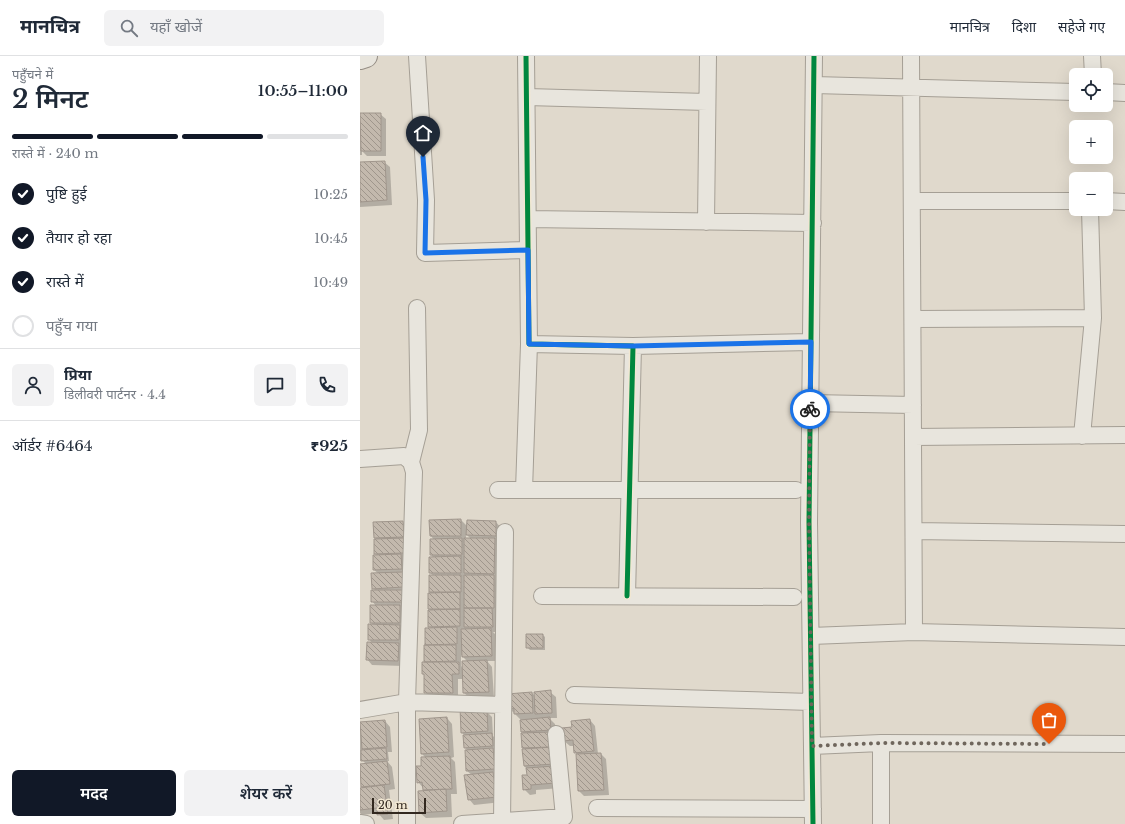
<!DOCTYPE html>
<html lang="hi">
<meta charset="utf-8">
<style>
:root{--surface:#fff;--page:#f2f2f3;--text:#1f2937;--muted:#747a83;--line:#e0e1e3;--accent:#111827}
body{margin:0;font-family:"Libre Baskerville","Noto Sans Devanagari",serif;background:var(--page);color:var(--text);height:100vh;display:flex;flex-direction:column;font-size:15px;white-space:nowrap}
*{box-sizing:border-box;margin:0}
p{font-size:13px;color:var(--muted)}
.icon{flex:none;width:22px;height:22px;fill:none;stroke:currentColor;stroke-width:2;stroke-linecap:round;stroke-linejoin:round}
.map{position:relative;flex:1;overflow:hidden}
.sheet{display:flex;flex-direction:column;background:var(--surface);width:360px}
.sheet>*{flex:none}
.controls{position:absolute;left:709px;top:12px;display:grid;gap:8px}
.controls a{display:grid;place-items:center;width:44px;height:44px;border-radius:6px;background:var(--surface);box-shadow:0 4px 16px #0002;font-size:20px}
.scale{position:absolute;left:12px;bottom:10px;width:54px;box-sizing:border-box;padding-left:4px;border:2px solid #32281f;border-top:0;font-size:11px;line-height:14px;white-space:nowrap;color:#32281f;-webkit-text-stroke:3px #f1e7d2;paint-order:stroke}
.pin{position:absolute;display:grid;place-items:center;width:34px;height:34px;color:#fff;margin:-41px -17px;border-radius:50% 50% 50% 0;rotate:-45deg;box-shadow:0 0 4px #0007}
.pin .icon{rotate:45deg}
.courier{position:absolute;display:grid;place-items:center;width:40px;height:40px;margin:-20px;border:3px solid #1a73e8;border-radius:50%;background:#fff;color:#222;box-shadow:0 1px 5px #0007}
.overview em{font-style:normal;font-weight:600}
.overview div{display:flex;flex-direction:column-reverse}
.overview{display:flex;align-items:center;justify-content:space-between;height:68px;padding:0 12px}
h1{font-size:26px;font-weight:600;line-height:30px}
.bar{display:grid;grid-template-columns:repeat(4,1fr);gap:6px 4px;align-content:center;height:48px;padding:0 12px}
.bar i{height:5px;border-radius:3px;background:var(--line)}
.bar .on{background:var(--accent)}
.bar p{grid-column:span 4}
.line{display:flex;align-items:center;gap:10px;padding:0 12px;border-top:1px solid var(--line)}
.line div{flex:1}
.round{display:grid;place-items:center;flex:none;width:42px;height:42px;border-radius:6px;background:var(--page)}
ol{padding:0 12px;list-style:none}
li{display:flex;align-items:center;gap:12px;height:44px}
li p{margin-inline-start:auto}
li .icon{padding:4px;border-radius:50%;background:var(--accent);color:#fff;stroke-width:4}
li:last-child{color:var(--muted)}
li i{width:22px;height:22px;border:2px solid var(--line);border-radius:50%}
.button{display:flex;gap:8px;margin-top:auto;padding:8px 12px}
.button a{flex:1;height:46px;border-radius:6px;background:var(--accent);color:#fff;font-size:16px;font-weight:600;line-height:46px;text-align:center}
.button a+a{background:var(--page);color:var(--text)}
header{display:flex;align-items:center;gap:24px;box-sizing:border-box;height:56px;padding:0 20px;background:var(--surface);border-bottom:1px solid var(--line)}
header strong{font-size:19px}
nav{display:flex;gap:22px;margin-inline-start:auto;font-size:14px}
.search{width:280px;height:36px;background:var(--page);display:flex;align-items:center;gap:10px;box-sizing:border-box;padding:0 14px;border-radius:6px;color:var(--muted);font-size:15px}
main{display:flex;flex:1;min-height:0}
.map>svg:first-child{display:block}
.shadow{fill:#0003;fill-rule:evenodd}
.building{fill:url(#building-back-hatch);stroke:#a0968c}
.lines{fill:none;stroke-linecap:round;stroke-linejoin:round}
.street-casing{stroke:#a59f95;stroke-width:18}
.secondary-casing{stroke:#958e85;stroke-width:24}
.street{stroke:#e8e5dd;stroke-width:16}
.secondary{stroke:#e8e5dd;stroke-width:22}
.cycleway-casing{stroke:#f1e7d2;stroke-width:8}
.cycleway{stroke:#00873e;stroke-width:5}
.done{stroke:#6f665c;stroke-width:4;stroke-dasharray:0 7.2}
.route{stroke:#1a73e8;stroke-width:5}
</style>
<header>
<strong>मानचित्र</strong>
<div class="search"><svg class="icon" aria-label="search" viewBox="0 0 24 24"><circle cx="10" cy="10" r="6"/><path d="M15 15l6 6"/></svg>यहाँ खोजें</div>
<nav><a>मानचित्र</a><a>दिशा</a><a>सहेजे गए</a></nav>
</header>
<main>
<section class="sheet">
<div class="overview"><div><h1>2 मिनट</h1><p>पहुँचने में</p></div><em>10:55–11:00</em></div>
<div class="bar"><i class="on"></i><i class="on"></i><i class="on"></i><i></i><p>रास्ते में · 240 m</p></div>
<ol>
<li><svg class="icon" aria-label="check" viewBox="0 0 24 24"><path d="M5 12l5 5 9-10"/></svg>पुष्टि हुई<p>10:25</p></li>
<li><svg class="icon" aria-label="check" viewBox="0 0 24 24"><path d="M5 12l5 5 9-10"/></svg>तैयार हो रहा<p>10:45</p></li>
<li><svg class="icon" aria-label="check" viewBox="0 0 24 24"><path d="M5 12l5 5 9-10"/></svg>रास्ते में<p>10:49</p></li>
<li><i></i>पहुँच गया</li>
</ol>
<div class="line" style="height:72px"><a class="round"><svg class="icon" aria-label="person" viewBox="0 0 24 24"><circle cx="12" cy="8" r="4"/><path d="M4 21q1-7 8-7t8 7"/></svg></a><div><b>प्रिया</b><p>डिलीवरी पार्टनर · 4.4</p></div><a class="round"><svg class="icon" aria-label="chat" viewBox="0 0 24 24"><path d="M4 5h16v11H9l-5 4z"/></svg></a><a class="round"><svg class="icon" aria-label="phone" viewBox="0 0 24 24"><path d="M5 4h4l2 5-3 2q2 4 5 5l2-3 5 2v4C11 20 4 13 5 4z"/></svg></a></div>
<div class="line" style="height:52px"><div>ऑर्डर #6464</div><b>₹925</b></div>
<div class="button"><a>मदद</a><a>शेयर करें</a></div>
</section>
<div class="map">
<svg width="765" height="768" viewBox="0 0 765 768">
<defs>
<pattern id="building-back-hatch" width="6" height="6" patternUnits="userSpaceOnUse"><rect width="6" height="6" fill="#c3b9ad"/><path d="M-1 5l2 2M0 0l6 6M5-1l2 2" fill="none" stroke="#9f968c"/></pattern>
</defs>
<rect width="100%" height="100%" fill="#e0d9cc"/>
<!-- shadow -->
<path class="shadow" d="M20,58L26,63V100H7L2,95V99H0V65L1,66Z
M24,106L30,111L32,149L0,151V107Z
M101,464L108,471L136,466L141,472V485H136L140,489L139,523H136L139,526L138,576H133L136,579L137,605H127L132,611L134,642H110L104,637V623H98V642H71L65,636V620L63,618L65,607L66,573H72L69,570L70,520H74L70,517V502H74L71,499L74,484L71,480ZM106,478L111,483H106ZM101,599L108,606L103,612L101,610Z
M43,466L48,472V551H41L45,555L44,589H40L44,593L43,610L12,609L7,603L12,587L9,583L14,569L11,567L16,550L12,545L16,535L13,532L19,518L14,514L18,500L15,497L17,484L15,482Z
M183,579L185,581V594H170L167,591Z
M190,636L196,641L197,662H189L195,668L200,732L176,734V738L170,739L164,733L168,719L167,713L164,710L165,694L163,692L162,678H164L162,676L161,664L149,652L172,637L175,640Z
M127,656L132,661L133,680L137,684L138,695H135L138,699L140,718H134L139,723L142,746L114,749L109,743L112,719L107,715L106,695H109L105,692L106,680L102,677Z
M87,662L92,668L94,701L91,702L95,706L97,738H91L92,761L66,762L60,757L66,735L58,726L66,702L62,698Z
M230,664L235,670L238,698H241L246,703L249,739L224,740L219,735L217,698L215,697V690H210L204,685L213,672Z
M25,665L30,671L32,696H28L29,705H27L32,711L35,733L29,734L33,763L24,764L18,757L2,759L0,757V733L2,732L0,709L6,708L2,704L0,705V672L2,674Z"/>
<!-- building -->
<path class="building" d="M0,57H21V95H1Z
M25,105L27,144L0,146V106Z
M101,463V480H70L69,464Z
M107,464L136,465V480L106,479Z
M43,465L44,481L14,482L13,466Z
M44,482V497L14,498V483Z
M102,482V499H70V483Z
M104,482H135L134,518L104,517Z
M41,498L42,513L13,514V499Z
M101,500V517H69V501Z
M43,516V531L12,533L11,517Z
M69,519H101V536H69Z
M104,519H134V552H104Z
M11,534H43V546H11Z
M100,536V553H68V537Z
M10,549H40V567H10Z
M104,552H132L133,571H104Z
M100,553V570L68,571V554Z
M8,568L40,569L39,584H8Z
M97,571V588L65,589V572Z
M131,572L132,600L102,601L101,573Z
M166,578H183V592H166Z
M7,586L39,587L38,605L6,604Z
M64,589H96V605L64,606Z
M127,604L129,636L103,637L102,605Z
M62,606H99V618H92L93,637H64V618H62Z
M191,634L192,657L175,658L174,636Z
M172,636L173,657L154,658V652L148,653L147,638Z
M100,651L127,655L128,675L101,677Z
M87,661L89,696L61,698L59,663Z
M190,661L191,674L161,676L160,664Z
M230,663L234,695L214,697L213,684L203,685L202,672L212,671L211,665Z
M25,664L27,691L2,693L0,666Z
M190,676L191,691L162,692L161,677Z
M132,677L133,690L104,692L103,679Z
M193,691L194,708L164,710L162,693Z
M26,692L27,703L1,705V694Z
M133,692L135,713L106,715L105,694Z
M241,697L244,734L218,735L216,698Z
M90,700L92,733L63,734L62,726L57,727L56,710H61V701Z
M27,705L30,728L1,731L0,708Z
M194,710L195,727L171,729V733L163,734L162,719H167L166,712Z
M133,716L137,741L108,744L104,719Z
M24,729L28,758L17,759V752L0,754V732Z
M86,733L87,755L59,757L58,735Z"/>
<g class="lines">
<defs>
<path id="street" d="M57,0L66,144L65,197L168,194
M166,0L169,288L273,290L267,540
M551,0L554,576
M732,0L733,19
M454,29L716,36
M746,36L765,37
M167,41L347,46
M552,145H716
M746,145L765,146
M168,163L453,167
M346,166L348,0
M553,263L733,262
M273,290L451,286
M451,347L553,349
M722,380L733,262L730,153
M553,381L765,379
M0,403L44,400L51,406L54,416L47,646V768
M51,406L59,374L57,252
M138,434H436
M164,434L169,288
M554,475L765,478
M182,540L434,541
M451,580L554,576L765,581
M214,639L451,646
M0,654L47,646L142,649
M452,690L521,687L765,688
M237,752L453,753
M0,767L6,768
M102,768L204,761L196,678
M142,768L145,476
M453,768L449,466L454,0
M521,768V687"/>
<path id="secondary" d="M0,2L6,0"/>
</defs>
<!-- street casing -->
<use href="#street" class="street-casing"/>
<!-- secondary casing -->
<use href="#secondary" class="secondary-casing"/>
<!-- street -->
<use href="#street" class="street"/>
<!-- secondary -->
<use href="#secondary" class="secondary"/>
<defs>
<path id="cycleway" d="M166,0L169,288L273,290L267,540
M453,768L449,466L454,0"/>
</defs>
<!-- cycleway casing -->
<use href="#cycleway" class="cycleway-casing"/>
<!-- cycleway -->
<use href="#cycleway" class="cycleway"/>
</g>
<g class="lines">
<!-- done -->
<path class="done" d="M450,353L449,466L452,690L521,687L689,688"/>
<!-- route -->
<path class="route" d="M63,101L66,144L65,197L168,194L169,288L273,290L451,286L450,353"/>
</g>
</svg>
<div class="controls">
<a><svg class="icon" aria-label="locate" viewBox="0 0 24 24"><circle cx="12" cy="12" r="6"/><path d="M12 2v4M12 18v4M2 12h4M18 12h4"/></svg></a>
<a>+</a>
<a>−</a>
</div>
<div class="scale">20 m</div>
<div class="pin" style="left:689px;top:688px;background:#ea580c"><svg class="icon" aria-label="bag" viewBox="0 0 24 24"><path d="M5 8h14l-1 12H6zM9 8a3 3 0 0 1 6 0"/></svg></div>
<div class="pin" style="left:63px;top:101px;background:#1f2937"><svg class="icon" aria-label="home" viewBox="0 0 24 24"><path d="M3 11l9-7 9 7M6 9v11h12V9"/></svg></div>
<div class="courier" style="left:450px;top:353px"><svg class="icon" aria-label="bike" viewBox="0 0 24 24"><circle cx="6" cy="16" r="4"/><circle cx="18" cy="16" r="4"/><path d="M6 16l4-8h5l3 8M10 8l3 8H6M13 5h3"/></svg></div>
</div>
</main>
